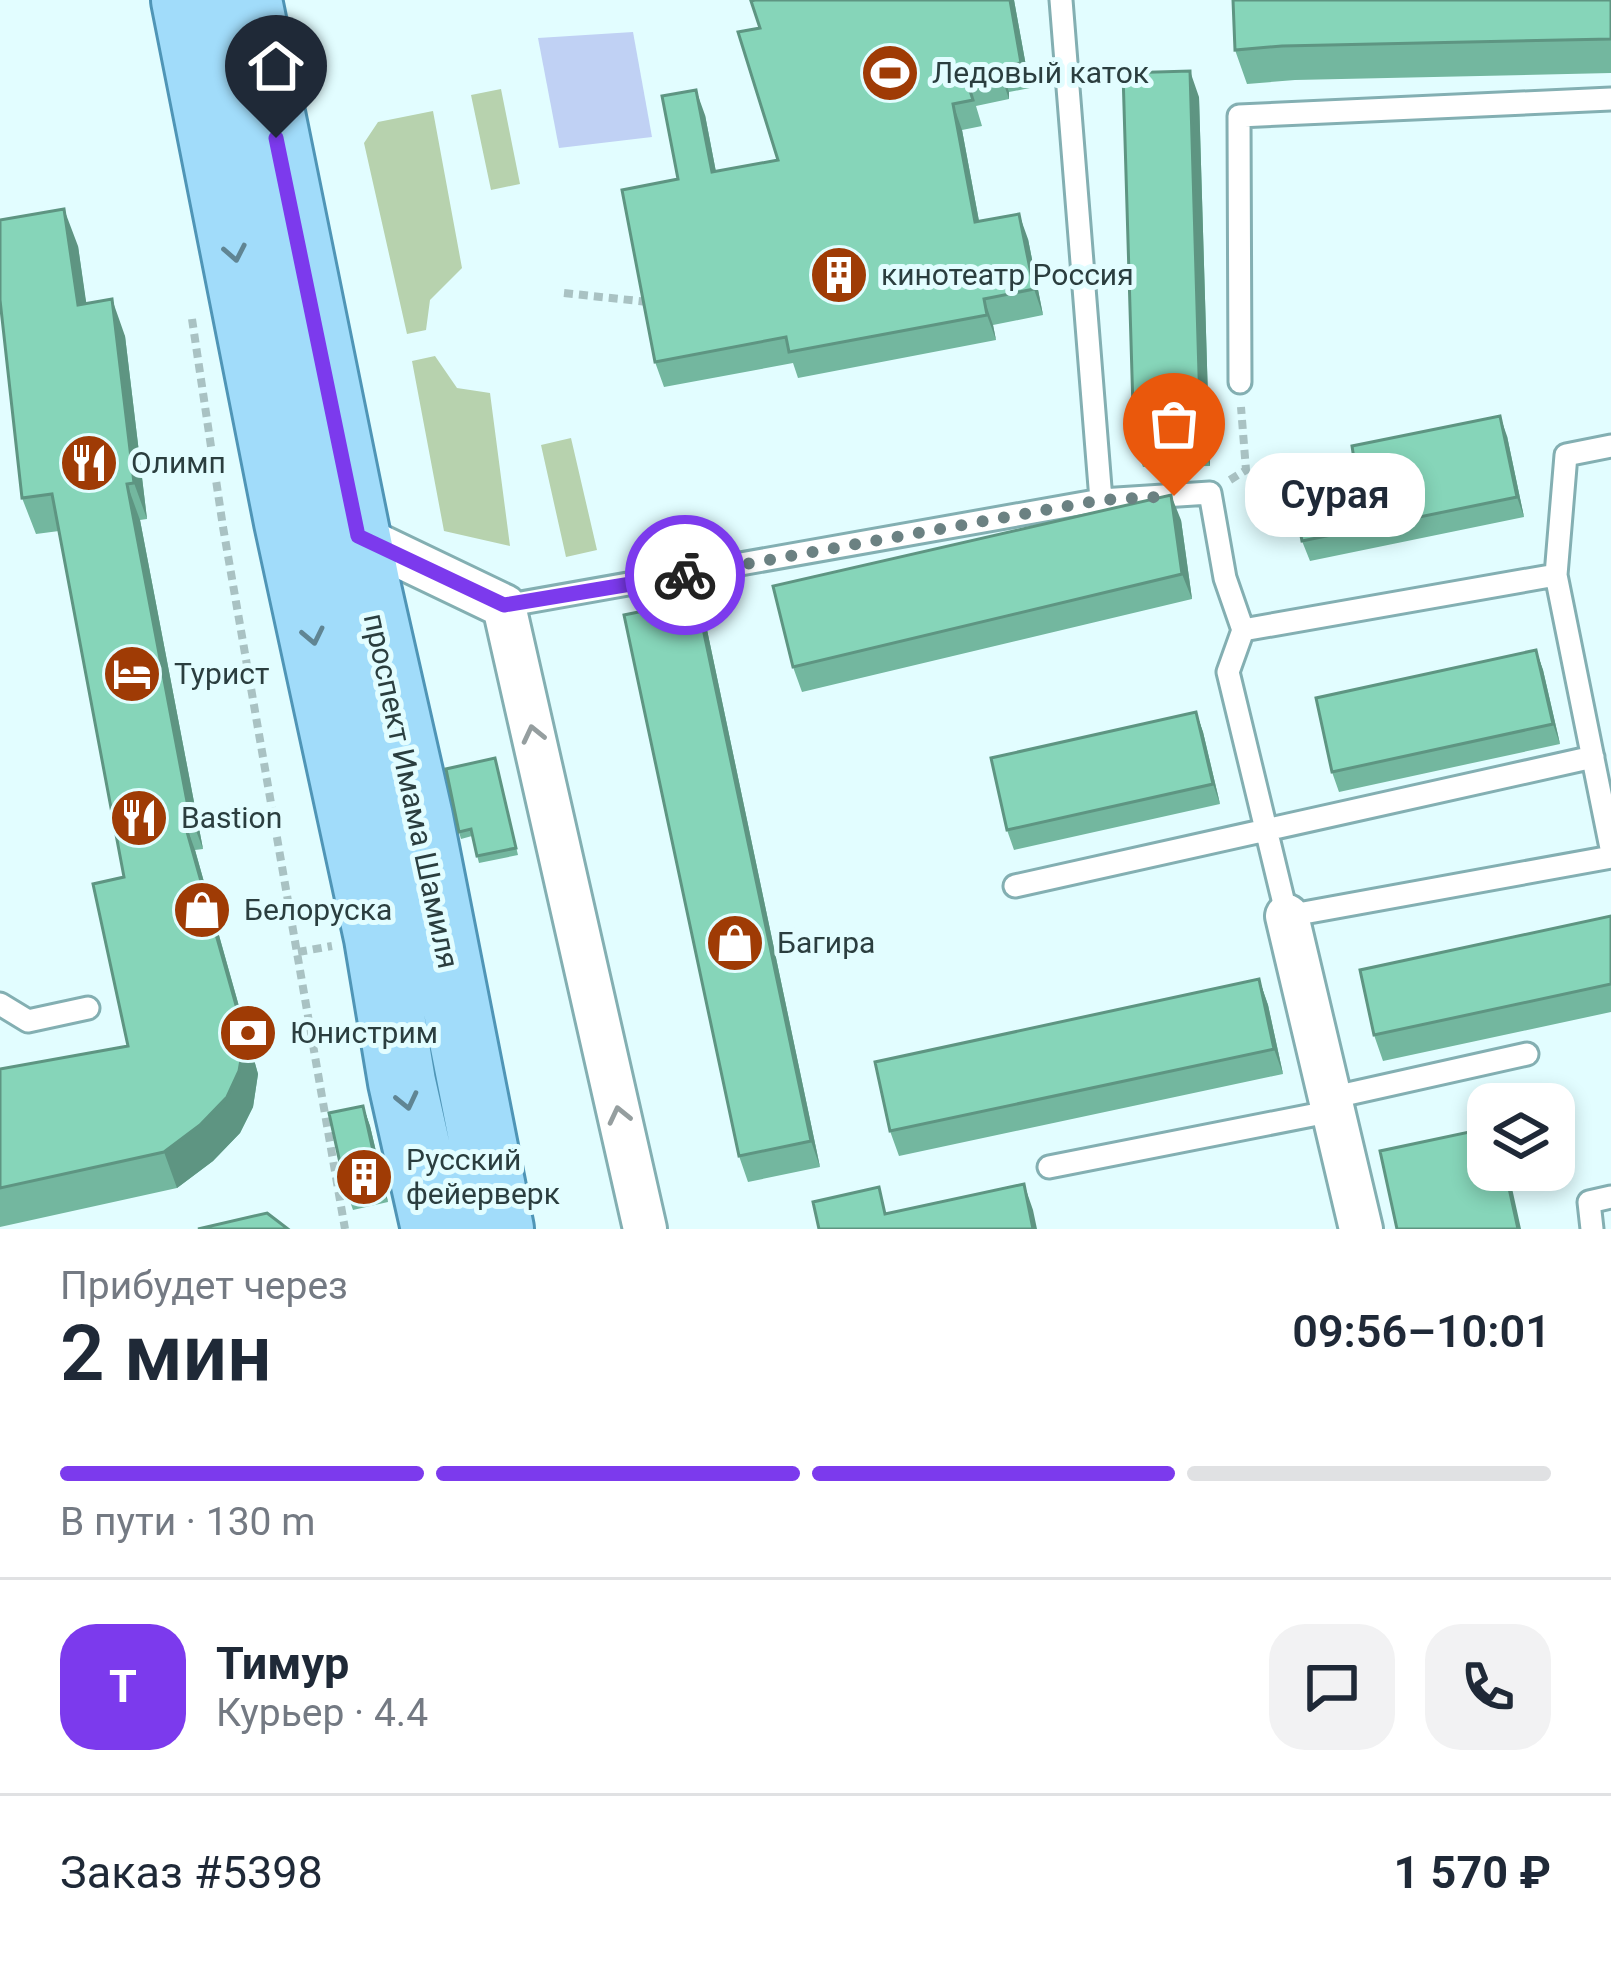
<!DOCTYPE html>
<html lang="ru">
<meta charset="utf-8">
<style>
:root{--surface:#fff;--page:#f2f2f3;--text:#1f2937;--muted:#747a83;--line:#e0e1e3;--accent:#7c3aed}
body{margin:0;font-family:Roboto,sans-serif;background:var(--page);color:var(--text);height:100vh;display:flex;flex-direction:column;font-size:45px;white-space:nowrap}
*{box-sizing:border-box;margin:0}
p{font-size:39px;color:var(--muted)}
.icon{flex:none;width:66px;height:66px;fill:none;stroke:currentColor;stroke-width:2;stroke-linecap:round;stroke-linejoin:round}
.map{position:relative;height:1229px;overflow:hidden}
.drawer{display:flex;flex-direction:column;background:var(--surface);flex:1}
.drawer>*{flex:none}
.fabs{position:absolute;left:1467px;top:1083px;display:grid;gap:24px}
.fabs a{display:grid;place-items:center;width:108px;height:108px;border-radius:24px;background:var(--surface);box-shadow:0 6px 18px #0003;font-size:60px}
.pin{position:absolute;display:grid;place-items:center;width:102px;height:102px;color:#fff;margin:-123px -51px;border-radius:50% 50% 50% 0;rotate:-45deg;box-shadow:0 0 12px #0007}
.pin .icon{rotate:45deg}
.courier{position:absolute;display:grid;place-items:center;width:120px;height:120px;margin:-60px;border:9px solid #7c3aed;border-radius:50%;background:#fff;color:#222;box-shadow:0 3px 15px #0007}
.bubble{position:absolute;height:84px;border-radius:36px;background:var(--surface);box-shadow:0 6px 18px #0003;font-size:39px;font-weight:600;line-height:84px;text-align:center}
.headline em{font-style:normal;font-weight:600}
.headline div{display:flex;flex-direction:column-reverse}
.headline{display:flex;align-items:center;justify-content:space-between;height:204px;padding:0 60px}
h1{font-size:78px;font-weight:600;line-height:90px}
.bar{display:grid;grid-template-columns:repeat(4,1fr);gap:18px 12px;align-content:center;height:144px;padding:0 60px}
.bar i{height:15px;border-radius:9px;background:var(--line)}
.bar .active{background:var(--accent)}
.bar p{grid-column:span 4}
.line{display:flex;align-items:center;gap:30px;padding:0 60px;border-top:3px solid var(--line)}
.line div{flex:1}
.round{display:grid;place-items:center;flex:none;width:126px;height:126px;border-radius:36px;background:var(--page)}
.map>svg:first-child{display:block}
.green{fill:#b7d2ae}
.water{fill:#c0d1f4}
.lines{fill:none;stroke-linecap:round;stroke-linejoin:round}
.service-casing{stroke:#83afb2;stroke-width:27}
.minor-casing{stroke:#83afb2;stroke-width:48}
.primary-casing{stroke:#4f95b6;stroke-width:72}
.path{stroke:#a9c2c3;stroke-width:8;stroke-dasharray:9 6;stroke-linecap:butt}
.service{stroke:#fff;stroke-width:21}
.minor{stroke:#fff;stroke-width:42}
.primary{stroke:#a1dcfa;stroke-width:66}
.wall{fill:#73b79f}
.shaded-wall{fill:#5e9582}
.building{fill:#86d5b9;stroke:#5e9582;stroke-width:3}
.oneway{stroke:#608593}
.oneway2{stroke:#959e9f}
.done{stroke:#6b8182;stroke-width:12;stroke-dasharray:0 21.6}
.route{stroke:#7c3aed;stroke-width:15}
.labels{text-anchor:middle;stroke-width:10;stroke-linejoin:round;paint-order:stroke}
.poi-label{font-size:30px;fill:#2b3e3f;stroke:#e2fdff;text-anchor:start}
.street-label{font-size:30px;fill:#2b3e3f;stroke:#e2fdff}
</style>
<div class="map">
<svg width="1611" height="1229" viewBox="0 0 1611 1229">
<rect width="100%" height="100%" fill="#e2fdff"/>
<!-- green -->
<path class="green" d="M501,89L520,184L491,190L471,95Z
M433,111L462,268L430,300L426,330L407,334L364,143L378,122Z
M435,356L457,388L490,393L510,546L444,531L412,361Z
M571,438L597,550L566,557L541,445Z"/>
<!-- water -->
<path class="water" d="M633,32L652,137L559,148L538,38Z"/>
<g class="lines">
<defs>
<path id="service" d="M1061,0L1101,500
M1240,382L1239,116L1611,99
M1556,575L1611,848
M504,606L1101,500L1210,493L1225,578L1243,630L1228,672L1287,916L1611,857
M1243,630L1556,575L1566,455L1611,446
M1015,886L1593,757
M0,1004L28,1021L88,1008
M1330,1098L1527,1054
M1049,1167L1333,1111
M1592,1229L1589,1202L1611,1197"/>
<path id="minor" d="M358,536L504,606L645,1229
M1287,916L1361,1229"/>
<path id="primary" d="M185,0L288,522L378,938L402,1082L435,1229
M248,0L368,592L419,817L500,1229"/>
</defs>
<!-- service casing -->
<use href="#service" class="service-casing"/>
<!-- minor casing -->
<use href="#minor" class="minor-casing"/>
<!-- primary casing -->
<use href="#primary" class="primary-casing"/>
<!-- path -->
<path class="path" d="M564,293L648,302
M192,319L223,527L345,1229
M1230,480L1246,470L1241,407
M298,952L332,946"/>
<!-- service -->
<use href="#service" class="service"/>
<!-- minor -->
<use href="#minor" class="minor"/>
<!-- primary -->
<use href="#primary" class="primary"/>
</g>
<!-- wall -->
<path class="wall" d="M1014,0L1030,88L1009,92V99L976,106L982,126L962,130L979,221L1028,239L1043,315L993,325L996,340L798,378L793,363L664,387L655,362L678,179L705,115L716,172L778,160Z
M1611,0V73L1295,80L1247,84L1235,50Z
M1199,97L1210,466L1143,467L1134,442Z
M78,246L86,304L125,336L147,519L140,520L203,849L195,850L258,1074L253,1107L240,1133L213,1161L177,1188L0,1227V1069L128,1046L124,877L59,531L36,534L22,498Z
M1507,436L1524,517L1310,561L1302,541Z
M1181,520L1192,599L802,692L793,667Z
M706,625L820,1167L748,1182L739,1156Z
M1536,650L1543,670L1560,744L1339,792L1332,772Z
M1196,712L1203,732L1220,804L1014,850L1007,830Z
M495,758L518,855L479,863L472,836L461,839L459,832Z
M1611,916V1012L1383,1061L1374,1035Z
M1259,979L1268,1005L1283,1074L899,1156L890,1131Z
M363,1106L370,1126L388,1202L353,1210L346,1190Z"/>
<!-- shaded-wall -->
<path class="shaded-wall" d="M1010,0H1014L1030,88L1021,63Z
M1000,66L1009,92V99L1000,73Z
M1190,71L1199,97L1210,466L1201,441Z
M696,90L705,115L721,198L712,172Z
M953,104L962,130L984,248L975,222Z
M64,209L78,246L92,342L78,305Z
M1019,214L1028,239L1043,315L1034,289Z
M112,299L125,336L147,519L134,483Z
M984,299L993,325L996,340L987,315Z
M1500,416L1507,436L1524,517L1517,497Z
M127,484L140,520L203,849L189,812Z
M1171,495L1181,520L1192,599L1182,574Z
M697,600L706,625L820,1167L811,1141Z
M1536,650L1543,670L1560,744L1553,724Z
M1196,712L1203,732L1220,804L1213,784Z
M182,814L195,850L258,1074L253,1107L240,1133L213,1161L177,1188L164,1152Z
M1259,979L1268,1005L1283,1074L1274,1049Z
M363,1106L370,1126L388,1202L380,1182Z
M1505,1170H1508L1521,1229H1518Z
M1024,1184L1033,1210L1037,1229H1033Z"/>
<!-- building -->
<path class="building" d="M755,0H1010L1021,63L1000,66V73L967,81L973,100L953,104L975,222L1019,214L1034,289L984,299L987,315L789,352L786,337L655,362L622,190L678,179L662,96L696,90L712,172L778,160L738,32L760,28L751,1Z
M1233,0H1611V39L1282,46L1235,50Z
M1190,71L1201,441L1134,442L1123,73Z
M64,209L78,305L112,299L134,483L127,484L189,812L182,814L245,1037L239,1071L227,1097L200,1125L164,1152L0,1188V1069L128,1046L93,884L124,877L52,494L22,498L0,300V220Z
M1500,416L1517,497L1302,541L1289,474L1354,459L1352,446Z
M1171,495L1182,574L793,667L773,586Z
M697,600L811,1141L739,1156L624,615Z
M1536,650L1553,724L1332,772L1316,698Z
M1196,712L1213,784L1007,830L991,758Z
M495,758L516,848L477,856L471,829L459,832L446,769Z
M1611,916V984L1374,1035L1360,970Z
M1259,979L1274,1049L890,1131L875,1062Z
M363,1106L380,1182L346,1190L329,1113Z
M1488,1128V1170H1505L1518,1229H1397L1380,1151Z
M1024,1184L1033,1229H819L813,1202L879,1187L885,1214Z
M267,1213L288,1229H198Z"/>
<!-- one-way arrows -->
<defs><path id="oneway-chevron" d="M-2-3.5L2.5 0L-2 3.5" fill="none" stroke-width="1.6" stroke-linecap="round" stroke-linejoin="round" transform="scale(3)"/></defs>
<g class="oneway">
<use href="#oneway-chevron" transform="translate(235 253) rotate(79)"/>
<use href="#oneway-chevron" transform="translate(313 636) rotate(78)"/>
<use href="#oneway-chevron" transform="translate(407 1101) rotate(77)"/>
</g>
<g class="oneway2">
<use href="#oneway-chevron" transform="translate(533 734) rotate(-103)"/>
<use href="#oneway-chevron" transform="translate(619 1115) rotate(-103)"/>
</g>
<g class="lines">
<!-- done -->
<path class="done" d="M685,575L1101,500L1174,496"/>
<!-- route -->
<path class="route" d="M276,138L358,536L504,605L685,575"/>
</g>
<!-- icons -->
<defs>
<symbol id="stadium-disc" viewBox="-11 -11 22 22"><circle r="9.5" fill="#9f3b05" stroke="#e2fdff"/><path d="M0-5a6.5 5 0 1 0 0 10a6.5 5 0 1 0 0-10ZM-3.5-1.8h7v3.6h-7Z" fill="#fff"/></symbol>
<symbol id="building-disc" viewBox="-11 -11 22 22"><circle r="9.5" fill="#9f3b05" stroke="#e2fdff"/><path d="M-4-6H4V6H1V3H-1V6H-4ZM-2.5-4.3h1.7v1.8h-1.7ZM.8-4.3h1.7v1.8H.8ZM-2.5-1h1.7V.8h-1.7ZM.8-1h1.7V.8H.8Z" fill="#fff"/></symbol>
<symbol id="restaurant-disc" viewBox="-11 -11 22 22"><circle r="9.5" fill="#9f3b05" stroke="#e2fdff"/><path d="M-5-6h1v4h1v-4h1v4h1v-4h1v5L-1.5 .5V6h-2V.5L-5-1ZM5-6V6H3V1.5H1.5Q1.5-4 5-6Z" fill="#fff"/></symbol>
<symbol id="hotel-disc" viewBox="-11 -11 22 22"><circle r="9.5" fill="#9f3b05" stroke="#e2fdff"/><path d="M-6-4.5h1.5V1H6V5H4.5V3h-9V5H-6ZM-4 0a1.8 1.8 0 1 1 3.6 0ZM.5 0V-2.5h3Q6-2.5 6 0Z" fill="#fff"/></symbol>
<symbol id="shop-disc" viewBox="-11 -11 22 22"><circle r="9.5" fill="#9f3b05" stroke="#e2fdff"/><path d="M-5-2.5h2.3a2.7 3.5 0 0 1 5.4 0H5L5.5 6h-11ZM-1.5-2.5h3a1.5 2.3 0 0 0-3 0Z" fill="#fff"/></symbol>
<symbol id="bank-disc" viewBox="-11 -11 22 22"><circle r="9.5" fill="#9f3b05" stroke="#e2fdff"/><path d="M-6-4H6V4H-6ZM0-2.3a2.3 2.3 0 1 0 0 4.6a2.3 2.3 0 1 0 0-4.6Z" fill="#fff"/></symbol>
</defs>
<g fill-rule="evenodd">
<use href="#stadium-disc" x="857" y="40" width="66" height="66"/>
<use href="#building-disc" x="806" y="242" width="66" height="66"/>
<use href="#restaurant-disc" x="56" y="430" width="66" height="66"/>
<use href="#hotel-disc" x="99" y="641" width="66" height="66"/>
<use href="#restaurant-disc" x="106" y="785" width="66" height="66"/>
<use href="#shop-disc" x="169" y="877" width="66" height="66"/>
<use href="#shop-disc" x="702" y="910" width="66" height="66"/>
<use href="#bank-disc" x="215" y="1000" width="66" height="66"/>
<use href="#building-disc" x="331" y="1144" width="66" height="66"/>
</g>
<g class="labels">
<!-- poi labels -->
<g class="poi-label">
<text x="932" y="83">Ледовый каток</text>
<text x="881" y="285">кинотеатр Россия</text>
<text x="131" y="473">Олимп</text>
<text x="174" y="684">Турист</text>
<text x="181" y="828">Bastion</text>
<text x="244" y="920">Белоруска</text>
<text x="777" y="953">Багира</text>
<text x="290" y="1043">Юнистрим</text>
<text x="406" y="1170">Русский<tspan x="406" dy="34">фейерверк</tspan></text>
</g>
<!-- street labels -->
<g class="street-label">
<text transform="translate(411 791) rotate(78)" y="10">проспект Имама Шамиля</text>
</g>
</g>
</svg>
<div class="fabs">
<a><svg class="icon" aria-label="layers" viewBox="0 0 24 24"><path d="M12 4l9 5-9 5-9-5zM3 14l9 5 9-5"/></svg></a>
</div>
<div class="pin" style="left:1174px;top:496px;background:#ea580c"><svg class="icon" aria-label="bag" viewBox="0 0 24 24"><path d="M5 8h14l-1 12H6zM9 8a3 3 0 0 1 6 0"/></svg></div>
<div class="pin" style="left:276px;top:138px;background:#1f2937"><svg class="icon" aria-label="home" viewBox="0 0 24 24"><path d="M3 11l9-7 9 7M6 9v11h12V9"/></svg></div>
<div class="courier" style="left:685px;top:575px"><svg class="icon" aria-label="bike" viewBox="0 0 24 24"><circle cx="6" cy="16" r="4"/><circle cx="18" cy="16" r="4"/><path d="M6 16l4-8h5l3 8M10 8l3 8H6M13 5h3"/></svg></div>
<div class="bubble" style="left:1245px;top:453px;width:180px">Сурая</div>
</div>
<section class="drawer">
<div class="headline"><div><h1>2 мин</h1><p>Прибудет через</p></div><em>09:56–10:01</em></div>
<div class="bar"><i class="active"></i><i class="active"></i><i class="active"></i><i></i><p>В пути · 130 m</p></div>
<div class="line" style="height:216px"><b class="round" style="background:var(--accent);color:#fff">Т</b><div><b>Тимур</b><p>Курьер · 4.4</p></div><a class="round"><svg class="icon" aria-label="chat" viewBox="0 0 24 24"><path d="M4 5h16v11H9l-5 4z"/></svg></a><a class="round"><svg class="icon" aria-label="phone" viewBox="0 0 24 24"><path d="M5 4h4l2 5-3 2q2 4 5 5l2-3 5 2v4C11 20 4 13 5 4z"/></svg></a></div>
<div class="line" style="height:156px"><div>Заказ #5398</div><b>1 570 ₽</b></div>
</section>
